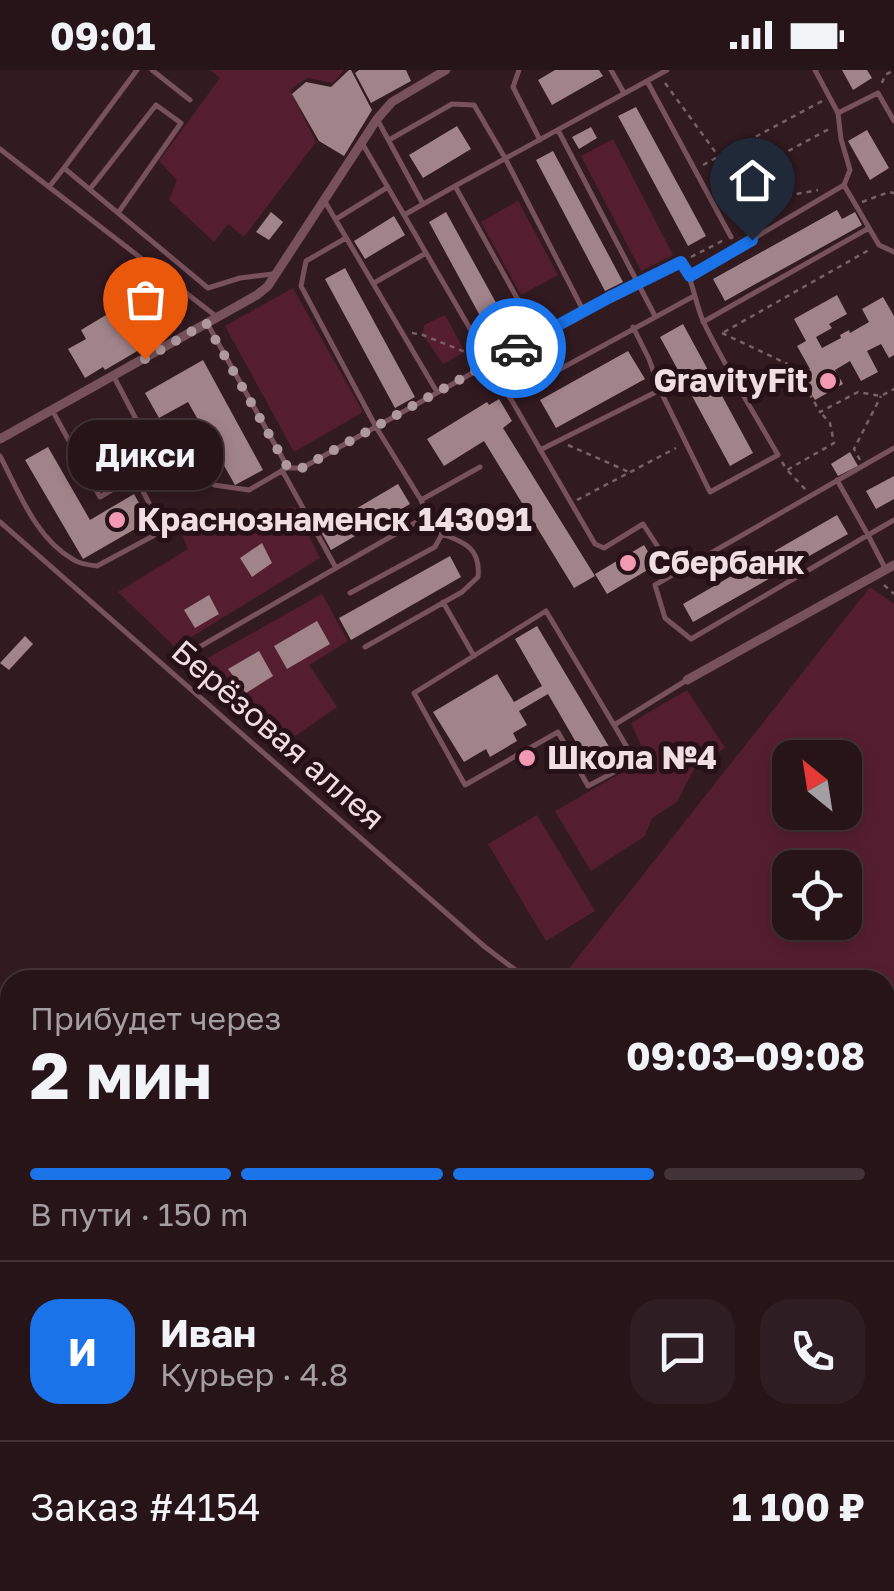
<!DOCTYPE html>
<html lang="ru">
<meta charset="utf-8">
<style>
:root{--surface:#261419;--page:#2e1d22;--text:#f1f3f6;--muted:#a49ea2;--line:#423338;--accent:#1a73e8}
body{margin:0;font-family:"Golos Text",sans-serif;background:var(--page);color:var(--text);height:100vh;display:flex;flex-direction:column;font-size:38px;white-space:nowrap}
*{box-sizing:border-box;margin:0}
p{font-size:32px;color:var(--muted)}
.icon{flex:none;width:55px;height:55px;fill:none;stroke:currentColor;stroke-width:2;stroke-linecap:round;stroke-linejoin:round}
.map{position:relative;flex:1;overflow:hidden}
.sheet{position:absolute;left:0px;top:900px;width:895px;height:622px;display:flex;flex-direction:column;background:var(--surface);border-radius:30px 30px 0 0;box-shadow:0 5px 15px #0003,0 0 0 2px var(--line)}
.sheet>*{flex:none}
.needle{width:65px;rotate:330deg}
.fabs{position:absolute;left:772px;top:670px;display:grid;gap:20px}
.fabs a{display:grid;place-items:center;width:90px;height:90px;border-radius:20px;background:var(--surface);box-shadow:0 5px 15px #0003,0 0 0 2px var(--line);font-size:50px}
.pin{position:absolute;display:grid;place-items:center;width:85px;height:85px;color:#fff;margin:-102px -42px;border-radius:50% 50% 50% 0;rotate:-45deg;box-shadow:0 0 10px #0007}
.pin .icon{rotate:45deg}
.courier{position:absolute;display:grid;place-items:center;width:100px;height:100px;margin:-50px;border:8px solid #1a73e8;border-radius:50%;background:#fff;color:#222;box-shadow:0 2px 12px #0007}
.bubble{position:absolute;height:70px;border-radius:30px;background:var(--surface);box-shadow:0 5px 15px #0003,0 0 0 2px var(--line);font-size:32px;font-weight:700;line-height:70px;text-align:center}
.overview em{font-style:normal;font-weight:700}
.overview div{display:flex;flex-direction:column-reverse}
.overview{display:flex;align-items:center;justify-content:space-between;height:170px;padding:0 30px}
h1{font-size:65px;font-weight:700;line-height:75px}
.bar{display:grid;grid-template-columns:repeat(4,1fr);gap:15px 10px;align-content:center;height:120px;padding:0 30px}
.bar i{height:12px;border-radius:8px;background:var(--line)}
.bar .active{background:var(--accent)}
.bar p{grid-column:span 4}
.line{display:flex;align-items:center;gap:25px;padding:0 30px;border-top:2px solid var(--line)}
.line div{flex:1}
.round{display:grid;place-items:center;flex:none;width:105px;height:105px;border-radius:30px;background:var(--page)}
.status{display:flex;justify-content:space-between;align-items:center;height:70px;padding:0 50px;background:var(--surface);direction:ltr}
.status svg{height:28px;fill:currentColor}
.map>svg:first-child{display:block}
.green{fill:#551e30;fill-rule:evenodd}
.building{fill:#a1838a}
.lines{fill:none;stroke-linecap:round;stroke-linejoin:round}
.path{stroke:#786268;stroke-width:2.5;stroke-dasharray:5 5;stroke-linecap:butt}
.service{stroke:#77515b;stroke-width:5}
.pedestrian{stroke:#77515b;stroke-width:8}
.minor{stroke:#77515b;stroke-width:9}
.done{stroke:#ad999e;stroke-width:10;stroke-dasharray:0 18}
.route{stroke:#1a73e8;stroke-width:12}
.poi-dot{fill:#f19ab1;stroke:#271118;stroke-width:4}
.labels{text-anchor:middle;stroke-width:10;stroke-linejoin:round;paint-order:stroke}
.poi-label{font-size:32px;font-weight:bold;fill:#efdee2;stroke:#271118;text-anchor:start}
.street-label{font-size:32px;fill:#efdee2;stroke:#271118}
</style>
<div class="status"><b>09:01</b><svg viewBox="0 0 49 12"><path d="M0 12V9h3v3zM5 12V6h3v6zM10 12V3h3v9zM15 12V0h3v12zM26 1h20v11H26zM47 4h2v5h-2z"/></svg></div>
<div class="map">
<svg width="894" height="1521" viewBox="0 0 894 1521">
<rect width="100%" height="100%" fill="#321a21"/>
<!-- green -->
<path class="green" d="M210,0H344L333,13L307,8L290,20L316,72L244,167L228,154L214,172L169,130L177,110L159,91L220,8Z
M613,69L673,185L641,201L581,86Z
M518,131L558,205L521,225L481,152Z
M293,218L363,342L294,382L225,256Z
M445,245L465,282L443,294L423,265L424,255Z
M124,350L142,379L138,392L106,411L84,373Z
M295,437L320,488L175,577L118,522L188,479L175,447Z
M870,517L894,534V980L885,988V910H560ZM790,688H845V742H790ZM790,798H845V852H790Z
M322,524L348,571L309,595L337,637L291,669L204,590Z
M687,620L725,678L695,697L677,732L652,748L645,766L591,801L555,741L647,688L631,653Z
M537,745L595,841L546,871L488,774Z
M0,962L10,970V1220L0,1225Z"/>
<!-- building -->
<path class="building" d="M349,0H351L372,40L344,86L319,71L292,24L306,12L331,17Z
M359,0H406L411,11L371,33L355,3Z
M555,0H599L603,6L552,35L538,10Z
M842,0H867L872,8L853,20Z
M636,37L706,166L688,176L618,46Z
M457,56L471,79L423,108L409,85Z
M591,57L597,68L579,79L572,67Z
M867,60L889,98L870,110L848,71Z
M553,81L623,212L605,221L536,90Z
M837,140L842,149L855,142L862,155L725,231L713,209Z
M271,142L283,152L269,170L256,162Z
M446,142L516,269L498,279L429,152Z
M394,146L405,165L365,189L354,171Z
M345,198L415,327L395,338L325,209Z
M151,218L173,260L105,300L103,297L85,308L68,279L86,269L81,260Z
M837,225L847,244L829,254L832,258L816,267L822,278L841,268L840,265L849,260L850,263L869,252L862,239L883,227L894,246V285L889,288L881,274L867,281L878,302L861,311L850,291L835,300L843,314L815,330L800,305L810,299L797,276L806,271L794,249Z
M683,254L753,383L730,396L660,267Z
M628,281L645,309L556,358L540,330Z
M203,290L263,400L235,415L188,332L159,348L145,323Z
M499,329L512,351L503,358L595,506L574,518L484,371L444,396L427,369L487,332L489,335Z
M48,377L90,450L134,424L149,451L83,489L25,390Z
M850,382L858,396L838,406L831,394Z
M894,406V429L876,439L866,421Z
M398,414L410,434L331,480L320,460Z
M837,445L848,464L693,552L683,534Z
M262,473L272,493L252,507L240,488Z
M644,475L656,495L607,524L595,504Z
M450,486L461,507L351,570L339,548Z
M209,525L219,544L195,558L184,540Z
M317,551L330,574L287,599L274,576Z
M537,556L611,680L588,693L548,624L519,641L527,655L513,663L517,671L490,687L486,679L464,692L433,642L497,604L514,632L542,616L515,569Z
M25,566L33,574L9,600L0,593Z
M259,581L273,606L246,623L228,599Z"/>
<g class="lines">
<!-- path -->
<path class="path" d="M665,13L719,87L786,126L818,120
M882,13L885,5L894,0
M703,95L824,30
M718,119L829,59
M717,125L784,126
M862,132L889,122L894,123
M691,187L724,170
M724,262L869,180
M412,263L423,265L475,286
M722,263L794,297L820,342L858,322L881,326L894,319
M761,315L792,298
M568,375L629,402
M860,390L854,379L881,326
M782,392L787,400L834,373L830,353L821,343
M788,401L806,420
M577,430L676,378
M884,515L894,524"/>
<!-- service -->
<path class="service" d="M137,0L64,98L208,218L240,208L273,204
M152,0L190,30
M519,0L513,17L540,70
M611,0L624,23
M667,0L647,11L731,167
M815,0L838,43L841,69L850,100L844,115L879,175L894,182
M838,43L878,23L894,51
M377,49L423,134
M558,60L655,246
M389,70L452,34L474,35L505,88L583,240
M362,73L404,145L455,116
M0,79L217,247
M49,117L64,98
M90,119L156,35L181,53L118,143
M324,130L437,322
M404,145L595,474L604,478L643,454L675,503
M336,149L388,117
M346,168L306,191L301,216L376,357L421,430L480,397
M690,206L844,115
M374,213L426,183
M703,252L869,158
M207,253L288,398H302L609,227L681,192C694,211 694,230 703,251C725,297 753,341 778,385L710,422L660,320L649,289L633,257
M538,266L455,116L647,11
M509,327L694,226
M52,340L100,427L135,406
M147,370L183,351L214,415L249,420L285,399
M540,380L660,320
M0,386C19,422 36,469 74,490C80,494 89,495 97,496L153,466L162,458L135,406L147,389V370L114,307
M282,400L336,498L427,446L421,430
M837,410L868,465L894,450
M0,452L485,877L529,910
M885,498L868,465L691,569L665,548L655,515L894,378
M350,523L435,477L442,464L439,456L427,446
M443,532L474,586
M365,577L462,522L478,507C481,479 465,472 442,464
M182,587L336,498
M614,655L546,541L414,623L465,715L558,662L588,716L635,691L614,655L687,610
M885,1008L894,1016
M885,1160L888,1166
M0,1247L10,1244
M885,1400L894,1405
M253,1512L258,1521
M445,1512L449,1521
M604,1512L608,1521
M799,1512L800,1515"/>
<!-- pedestrian -->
<path class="pedestrian" d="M885,930L894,926"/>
<!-- minor -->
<path class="minor" d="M0,369L257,225L268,216L377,49L392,32L446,0
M687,610L894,495
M885,1377L894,1373
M302,1521L341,1512"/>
</g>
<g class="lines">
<!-- done -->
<path class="done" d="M145,289L206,253L288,398H302L516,278"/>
<!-- route -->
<path class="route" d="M516,278L610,227L681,192L690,206L752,170"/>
</g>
<!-- markers -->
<g class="poi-dot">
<circle cx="828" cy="311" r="10"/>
<circle cx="117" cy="450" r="10"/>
<circle cx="628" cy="493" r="10"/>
<circle cx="527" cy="688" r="10"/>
</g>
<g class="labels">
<!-- poi labels -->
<g class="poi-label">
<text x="808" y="322" text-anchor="end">GravityFit</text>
<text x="137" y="461">Краснознаменск 143091</text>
<text x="648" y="504">Сбербанк</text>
<text x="547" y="699">Школа №4</text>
</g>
<!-- street labels -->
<g class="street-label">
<text transform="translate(278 665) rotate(41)" y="11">Берёзовая аллея</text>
</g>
</g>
</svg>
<div class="fabs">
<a><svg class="needle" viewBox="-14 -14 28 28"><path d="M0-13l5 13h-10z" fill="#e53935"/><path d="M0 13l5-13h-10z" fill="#a49ea2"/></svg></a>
<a><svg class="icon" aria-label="locate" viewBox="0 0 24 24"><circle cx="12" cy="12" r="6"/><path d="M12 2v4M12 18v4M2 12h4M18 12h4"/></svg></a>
</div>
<div class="pin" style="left:145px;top:289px;background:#ea580c"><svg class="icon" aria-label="bag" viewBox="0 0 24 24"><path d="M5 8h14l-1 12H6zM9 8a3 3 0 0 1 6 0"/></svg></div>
<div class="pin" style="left:752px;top:170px;background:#1f2937"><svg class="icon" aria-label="home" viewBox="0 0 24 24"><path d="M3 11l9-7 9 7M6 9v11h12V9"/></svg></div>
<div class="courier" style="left:516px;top:278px"><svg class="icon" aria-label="car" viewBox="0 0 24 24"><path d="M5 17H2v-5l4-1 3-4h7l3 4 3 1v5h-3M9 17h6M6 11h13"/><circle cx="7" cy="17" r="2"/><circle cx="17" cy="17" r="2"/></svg></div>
<div class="bubble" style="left:68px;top:350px;width:155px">Дикси</div>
<section class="sheet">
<div class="overview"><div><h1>2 мин</h1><p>Прибудет через</p></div><em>09:03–09:08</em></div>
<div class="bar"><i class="active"></i><i class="active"></i><i class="active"></i><i></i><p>В пути · 150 m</p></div>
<div class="line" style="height:180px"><b class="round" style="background:var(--accent);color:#fff">И</b><div><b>Иван</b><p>Курьер · 4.8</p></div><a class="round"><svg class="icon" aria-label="chat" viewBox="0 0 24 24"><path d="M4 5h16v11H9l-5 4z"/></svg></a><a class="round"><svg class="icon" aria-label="phone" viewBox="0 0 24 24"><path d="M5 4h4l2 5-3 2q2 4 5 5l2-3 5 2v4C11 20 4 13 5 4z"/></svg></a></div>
<div class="line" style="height:130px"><div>Заказ #4154</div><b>1 100 ₽</b></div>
</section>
</div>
